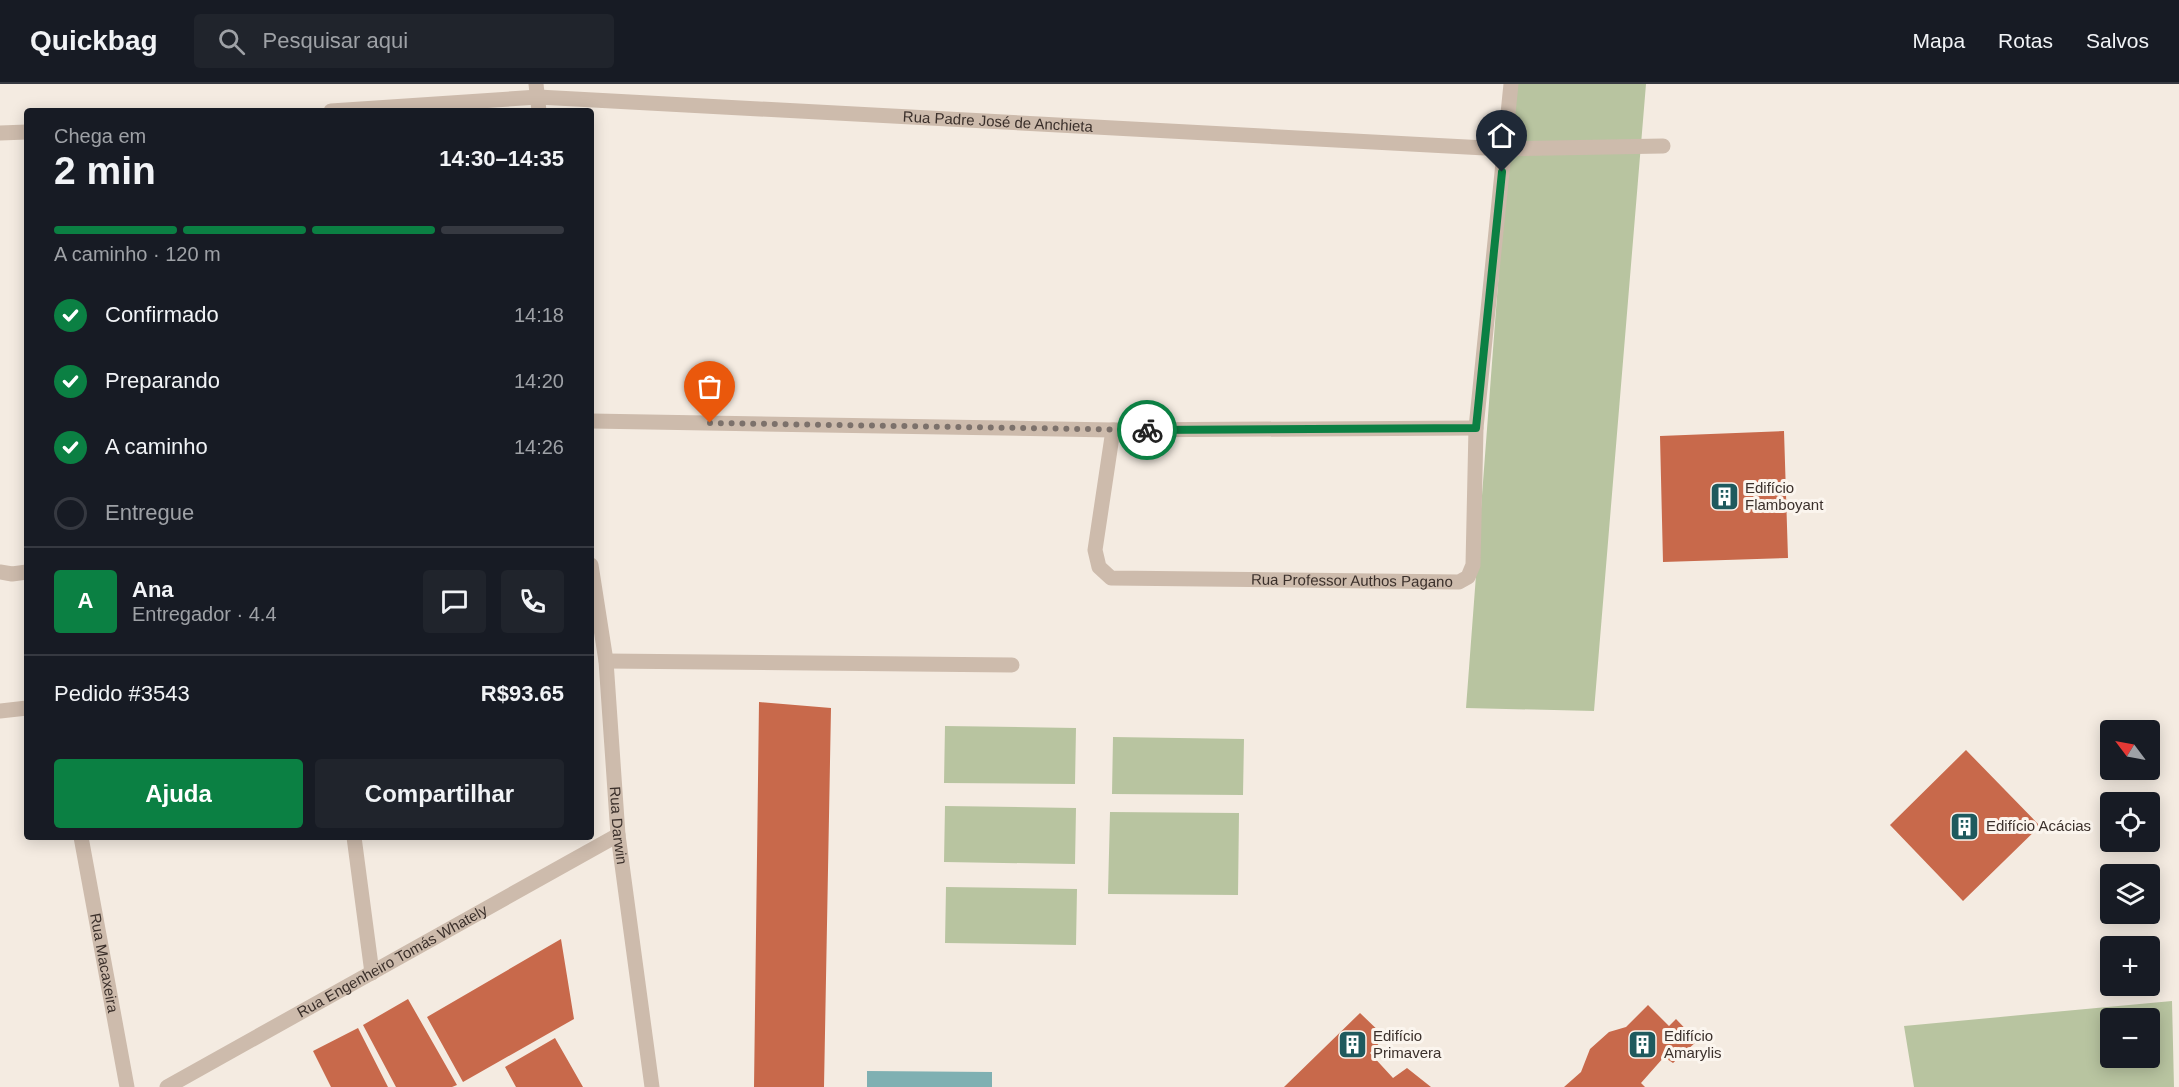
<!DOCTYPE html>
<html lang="pt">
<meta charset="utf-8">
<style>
:root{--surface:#171b24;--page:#20242c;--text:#f1f3f6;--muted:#9ea1a6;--line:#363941;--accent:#0b8043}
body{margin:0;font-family:Arial,sans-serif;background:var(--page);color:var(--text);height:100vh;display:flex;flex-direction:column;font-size:22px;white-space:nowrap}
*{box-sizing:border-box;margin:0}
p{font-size:20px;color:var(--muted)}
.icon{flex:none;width:33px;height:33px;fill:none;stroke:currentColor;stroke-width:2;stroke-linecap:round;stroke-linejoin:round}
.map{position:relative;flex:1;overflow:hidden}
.drawer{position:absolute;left:24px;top:24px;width:570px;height:732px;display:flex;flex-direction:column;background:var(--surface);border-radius:6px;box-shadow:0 3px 15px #0003}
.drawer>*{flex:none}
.needle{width:39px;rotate:302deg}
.buttons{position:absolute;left:2100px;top:636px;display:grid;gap:12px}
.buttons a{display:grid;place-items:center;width:60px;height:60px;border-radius:6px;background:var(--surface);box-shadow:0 3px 15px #0003;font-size:30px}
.pin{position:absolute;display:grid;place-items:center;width:51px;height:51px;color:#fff;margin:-62px -26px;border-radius:50% 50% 50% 0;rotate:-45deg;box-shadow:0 0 6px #0007}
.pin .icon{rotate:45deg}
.courier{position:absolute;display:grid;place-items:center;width:60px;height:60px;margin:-30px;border:4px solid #0b8043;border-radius:50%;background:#fff;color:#222;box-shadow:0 2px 8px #0007}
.overview em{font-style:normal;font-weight:800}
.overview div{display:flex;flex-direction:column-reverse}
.overview{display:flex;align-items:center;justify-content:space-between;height:102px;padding:0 30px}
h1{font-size:39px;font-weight:800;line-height:45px}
.bar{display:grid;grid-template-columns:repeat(4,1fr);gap:9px 6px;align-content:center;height:72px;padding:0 30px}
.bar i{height:8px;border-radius:4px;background:var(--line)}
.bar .selected{background:var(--accent)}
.bar p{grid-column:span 4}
.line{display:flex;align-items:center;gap:15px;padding:0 30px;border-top:2px solid var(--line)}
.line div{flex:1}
.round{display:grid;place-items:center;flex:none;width:63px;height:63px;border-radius:6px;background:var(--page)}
ol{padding:0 30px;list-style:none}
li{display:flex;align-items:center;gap:18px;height:66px}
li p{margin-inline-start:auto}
li .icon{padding:6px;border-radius:50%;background:var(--accent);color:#fff;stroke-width:4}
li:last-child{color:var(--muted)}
li i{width:33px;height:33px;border:3px solid var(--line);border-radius:50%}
.action{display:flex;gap:12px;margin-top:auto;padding:12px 30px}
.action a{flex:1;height:69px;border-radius:6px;background:var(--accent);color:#fff;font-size:24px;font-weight:800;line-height:69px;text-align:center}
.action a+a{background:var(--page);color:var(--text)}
header{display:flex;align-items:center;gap:36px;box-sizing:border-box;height:84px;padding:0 30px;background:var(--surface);border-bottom:2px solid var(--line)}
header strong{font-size:28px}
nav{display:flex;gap:33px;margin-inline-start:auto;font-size:21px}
.search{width:420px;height:54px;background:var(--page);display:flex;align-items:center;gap:15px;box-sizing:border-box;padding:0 21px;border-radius:6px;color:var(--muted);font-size:22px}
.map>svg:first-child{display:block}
.green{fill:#b8c4a0;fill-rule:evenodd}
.water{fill:#7fb0b2}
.building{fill:#c8694b}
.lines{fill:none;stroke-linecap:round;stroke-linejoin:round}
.service{stroke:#cdbbac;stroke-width:15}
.minor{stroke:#cdbbac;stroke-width:15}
.done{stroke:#7c716b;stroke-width:6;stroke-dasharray:0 10.8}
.route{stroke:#0b8043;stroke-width:8}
.labels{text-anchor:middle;stroke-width:6;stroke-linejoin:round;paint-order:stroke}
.street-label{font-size:15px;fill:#3b302b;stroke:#fbf5ee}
.poi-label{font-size:15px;fill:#3b302b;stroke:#fbf5ee;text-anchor:start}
</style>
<header>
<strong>Quickbag</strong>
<div class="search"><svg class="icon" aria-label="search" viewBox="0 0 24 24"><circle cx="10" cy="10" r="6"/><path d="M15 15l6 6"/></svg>Pesquisar aqui</div>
<nav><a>Mapa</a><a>Rotas</a><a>Salvos</a></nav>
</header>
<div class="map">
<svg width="2179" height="1003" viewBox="0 0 2179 1003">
<rect width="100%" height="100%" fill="#f4ebe1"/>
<!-- green -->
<path class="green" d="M1513,0H1646L1594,627L1466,624Z
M945,642L1076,644L1075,700L944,699Z
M1113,653L1244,655L1243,711L1112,710Z
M945,722L1076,724L1075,780L944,778Z
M1110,728L1239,729L1238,811L1108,810Z
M946,803L1077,805L1076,861L945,859Z
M2172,917L2174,1003H1914L1904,942ZM2150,934V974H2110V934Z"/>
<!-- water -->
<path class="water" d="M867,987L992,988V1003H867Z"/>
<!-- building -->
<path class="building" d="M1784,347L1788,474L1663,478L1660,352Z
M759,618L831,624L824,1003H754Z
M1966,666L2040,742L1963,817L1890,741Z
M561,855L574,935L463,998L427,933Z
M408,915L457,1001L452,1003H396L363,941Z
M1648,921L1669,942L1676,935L1697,957L1673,979L1664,973L1641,999L1645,1003H1564L1581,988L1590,965L1609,948L1626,943Z
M1360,929L1385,953L1370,969L1393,994L1407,984L1431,1003H1284Z
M358,944L388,1003H331L313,967Z
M555,954L583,1003H516L505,983Z"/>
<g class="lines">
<!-- service -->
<path class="service" d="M1504,65L1663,62
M606,577L1012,581"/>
<!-- minor -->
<g class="minor">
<path d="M536,0L539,27"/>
<path id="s1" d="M331,27L538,13L1504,65"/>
<path d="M0,49L27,48"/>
<path d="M591,337L1113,346L1476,344"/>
<path id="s2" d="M1113,346L1095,466L1099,483L1111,494L1459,498L1468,493L1473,481L1476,344L1511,0"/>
<path id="s3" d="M591,481L606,577L618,751L652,1003"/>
<path d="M0,488L12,490L27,488"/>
<path d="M0,627L27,624"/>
<path id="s4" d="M81,753L127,1003"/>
<path d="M354,753L372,889"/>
<path id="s5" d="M167,1003L618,751"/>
</g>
</g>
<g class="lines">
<!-- done -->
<path class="done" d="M710,339L1147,346"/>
<!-- route -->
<path class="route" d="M1147,346L1476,344L1502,88"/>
</g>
<!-- icons -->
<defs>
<symbol id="building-square" viewBox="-11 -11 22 22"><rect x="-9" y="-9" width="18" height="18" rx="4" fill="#1f5a5e" stroke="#fbf5ee"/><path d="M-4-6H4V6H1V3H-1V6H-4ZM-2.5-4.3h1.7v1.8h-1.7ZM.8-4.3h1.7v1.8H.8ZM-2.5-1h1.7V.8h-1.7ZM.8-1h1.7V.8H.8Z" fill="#fff"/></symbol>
</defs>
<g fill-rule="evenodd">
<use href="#building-square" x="1708" y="396" width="33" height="33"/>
<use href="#building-square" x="1948" y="726" width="33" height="33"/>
<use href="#building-square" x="1336" y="944" width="33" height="33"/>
<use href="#building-square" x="1626" y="944" width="33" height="33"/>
</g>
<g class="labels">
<!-- street labels -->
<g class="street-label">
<text dy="5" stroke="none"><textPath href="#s1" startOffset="668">Rua Padre José de Anchieta</textPath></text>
<text dy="5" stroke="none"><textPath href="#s2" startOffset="396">Rua Professor Authos Pagano</textPath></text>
<text dy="5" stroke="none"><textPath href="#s3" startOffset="262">Rua Darwin</textPath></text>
<text dy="5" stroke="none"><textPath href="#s5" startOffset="258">Rua Engenheiro Tomás Whately</textPath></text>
<text dy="5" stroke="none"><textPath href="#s4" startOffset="128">Rua Macaxeira</textPath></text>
</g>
<!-- poi labels -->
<g class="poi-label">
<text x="1745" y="409">Edifício<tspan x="1745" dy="17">Flamboyant</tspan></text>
<text x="1986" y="747">Edifício Acácias</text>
<text x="1373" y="957">Edifício<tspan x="1373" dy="17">Primavera</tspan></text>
<text x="1664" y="957">Edifício<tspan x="1664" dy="17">Amarylis</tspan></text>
</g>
</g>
</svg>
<div class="buttons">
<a><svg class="needle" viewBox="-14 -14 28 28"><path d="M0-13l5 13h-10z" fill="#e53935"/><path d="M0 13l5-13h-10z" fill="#9ea1a6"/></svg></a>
<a><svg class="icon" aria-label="locate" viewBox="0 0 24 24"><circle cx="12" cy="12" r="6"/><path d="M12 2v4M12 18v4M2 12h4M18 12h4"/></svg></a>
<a><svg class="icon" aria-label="layers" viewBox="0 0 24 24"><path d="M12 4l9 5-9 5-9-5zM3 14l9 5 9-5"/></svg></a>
<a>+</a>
<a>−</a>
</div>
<div class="pin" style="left:710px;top:339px;background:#ea580c"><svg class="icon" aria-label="bag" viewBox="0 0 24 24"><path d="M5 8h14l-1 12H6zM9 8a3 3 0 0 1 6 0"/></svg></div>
<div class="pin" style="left:1502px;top:88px;background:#1f2937"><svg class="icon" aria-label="home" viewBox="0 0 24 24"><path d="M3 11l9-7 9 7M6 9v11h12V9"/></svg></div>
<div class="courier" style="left:1147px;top:346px"><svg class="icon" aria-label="bike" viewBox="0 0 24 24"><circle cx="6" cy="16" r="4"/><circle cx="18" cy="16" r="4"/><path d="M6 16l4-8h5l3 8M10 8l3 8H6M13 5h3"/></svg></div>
<section class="drawer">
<div class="overview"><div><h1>2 min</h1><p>Chega em</p></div><em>14:30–14:35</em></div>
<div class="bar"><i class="selected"></i><i class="selected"></i><i class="selected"></i><i></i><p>A caminho · 120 m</p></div>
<ol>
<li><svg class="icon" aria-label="check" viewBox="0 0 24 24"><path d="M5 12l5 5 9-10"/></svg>Confirmado<p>14:18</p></li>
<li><svg class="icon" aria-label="check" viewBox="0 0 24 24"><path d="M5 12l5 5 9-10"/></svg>Preparando<p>14:20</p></li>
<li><svg class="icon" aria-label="check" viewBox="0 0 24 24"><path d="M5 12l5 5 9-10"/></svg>A caminho<p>14:26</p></li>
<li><i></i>Entregue</li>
</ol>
<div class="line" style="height:108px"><b class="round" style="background:var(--accent);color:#fff">A</b><div><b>Ana</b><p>Entregador · 4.4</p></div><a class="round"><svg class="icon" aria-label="chat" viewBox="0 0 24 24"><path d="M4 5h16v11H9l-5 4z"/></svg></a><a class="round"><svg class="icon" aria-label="phone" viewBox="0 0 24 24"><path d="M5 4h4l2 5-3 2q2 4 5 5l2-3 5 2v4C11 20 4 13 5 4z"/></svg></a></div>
<div class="line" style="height:78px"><div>Pedido #3543</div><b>R$93.65</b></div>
<div class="action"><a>Ajuda</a><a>Compartilhar</a></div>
</section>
</div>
